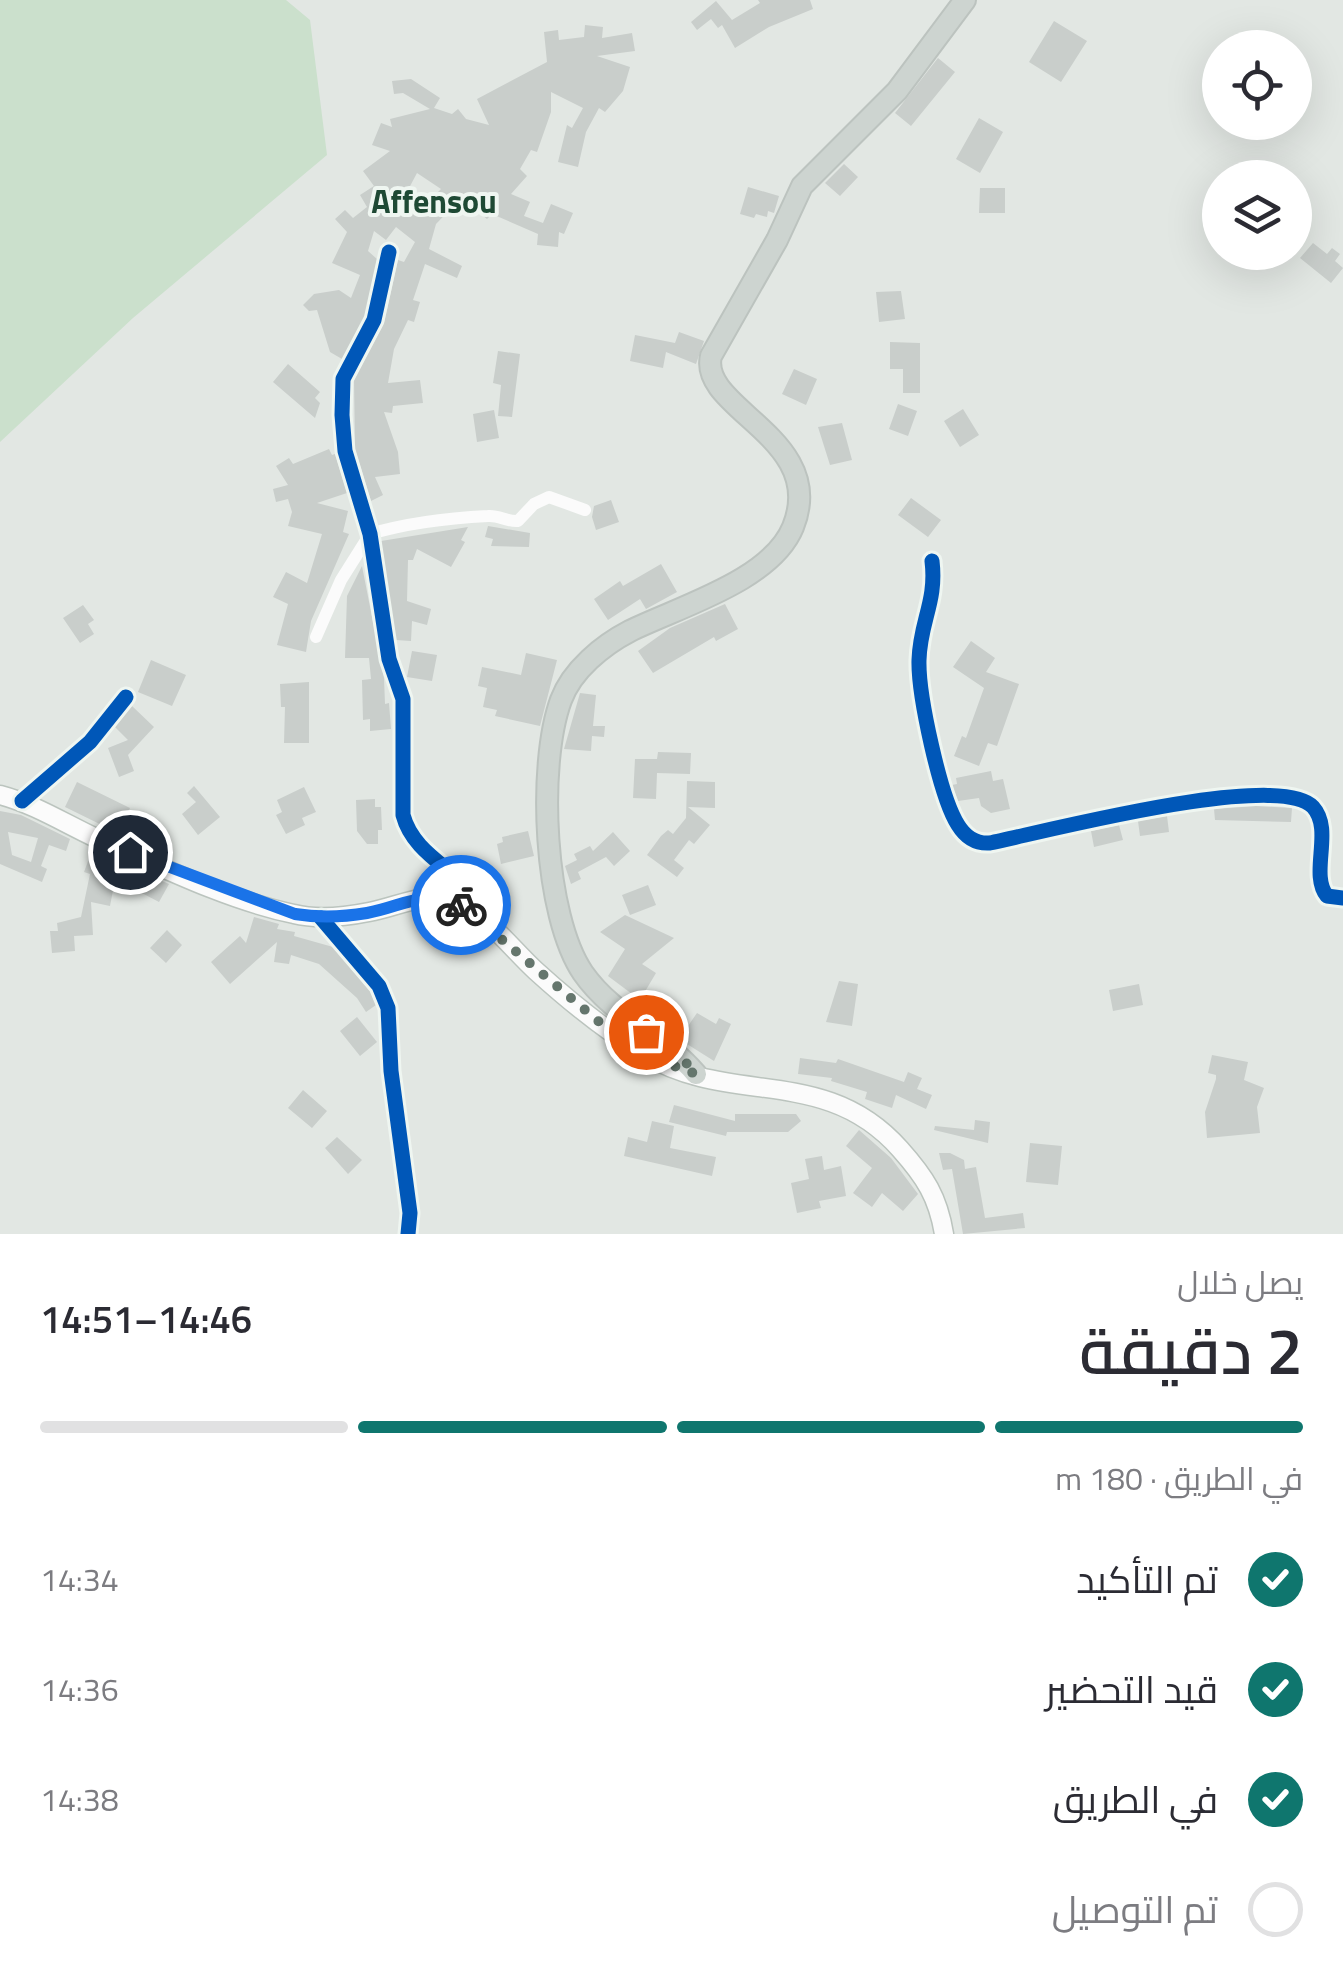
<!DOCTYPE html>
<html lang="ar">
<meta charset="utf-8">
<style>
:root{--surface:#fff;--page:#f7f7f7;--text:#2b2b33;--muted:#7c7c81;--line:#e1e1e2;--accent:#0f766e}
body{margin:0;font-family:"Titillium Web",Cairo,sans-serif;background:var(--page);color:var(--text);direction:rtl;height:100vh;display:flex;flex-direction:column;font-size:38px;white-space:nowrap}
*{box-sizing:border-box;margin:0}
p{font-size:32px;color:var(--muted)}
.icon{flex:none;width:55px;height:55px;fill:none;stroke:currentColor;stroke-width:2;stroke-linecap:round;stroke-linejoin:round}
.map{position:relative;height:1234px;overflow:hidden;direction:ltr}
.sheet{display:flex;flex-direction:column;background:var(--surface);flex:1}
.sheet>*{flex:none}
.fabs{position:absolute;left:1202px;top:30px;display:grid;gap:20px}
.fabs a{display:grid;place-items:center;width:110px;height:110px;border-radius:50%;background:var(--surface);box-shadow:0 10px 40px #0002;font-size:50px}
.pin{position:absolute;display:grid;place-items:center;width:85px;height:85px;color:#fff;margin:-42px;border:5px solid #fff;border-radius:50%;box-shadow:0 2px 10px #0007}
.courier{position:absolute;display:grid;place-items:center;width:100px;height:100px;margin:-50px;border:8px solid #1a73e8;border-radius:50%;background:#fff;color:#222;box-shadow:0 2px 12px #0007}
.head em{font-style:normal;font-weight:600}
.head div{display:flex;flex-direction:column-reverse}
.head{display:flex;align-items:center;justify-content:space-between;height:170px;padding:0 40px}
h1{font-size:65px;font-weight:600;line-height:75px}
.bar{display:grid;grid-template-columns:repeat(4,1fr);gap:15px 10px;align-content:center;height:120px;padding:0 40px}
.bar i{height:12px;border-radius:8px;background:var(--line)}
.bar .active{background:var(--accent)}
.bar p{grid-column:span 4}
ol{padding:0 40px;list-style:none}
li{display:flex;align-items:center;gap:30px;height:110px}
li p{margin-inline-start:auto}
li .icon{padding:10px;border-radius:50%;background:var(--accent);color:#fff;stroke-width:4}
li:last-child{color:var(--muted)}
li i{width:55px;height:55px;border:5px solid var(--line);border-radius:50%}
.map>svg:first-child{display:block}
.green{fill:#cbe0cc}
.building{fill:#c9cecb;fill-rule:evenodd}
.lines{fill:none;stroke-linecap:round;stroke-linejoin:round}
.secondary-casing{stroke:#bbc4be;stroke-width:21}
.primary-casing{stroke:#bcc3bf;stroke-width:24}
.street{stroke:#fbfbfb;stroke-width:12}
.secondary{stroke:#fbfbfb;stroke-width:18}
.primary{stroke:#cdd4d0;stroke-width:20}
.cycleway-casing{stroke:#eff6f1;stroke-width:21}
.cycleway{stroke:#0057b8;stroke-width:15}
.done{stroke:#65766d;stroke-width:10;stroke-dasharray:0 18}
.route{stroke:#1a73e8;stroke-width:12}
.labels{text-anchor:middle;stroke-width:8;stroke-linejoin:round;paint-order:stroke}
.quarter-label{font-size:32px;font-weight:bold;fill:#1e4934;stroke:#eff6f1}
</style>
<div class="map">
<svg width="1343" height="1234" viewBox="0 0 1343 1234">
<rect width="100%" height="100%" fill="#e2e7e3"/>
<!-- green -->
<path class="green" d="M0,0H286L310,20L327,155L133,318L0,442Z"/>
<!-- building -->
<path class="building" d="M758,0H810L813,9L769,27L735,48L722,25L718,28L711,19L697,30L691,22L716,1L732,20L760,3Z
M1054,21L1087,41L1061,82L1029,62Z
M585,25L603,27L602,38L632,33L635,51L597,56L630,67L623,91L605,112L599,108L586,132L578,167L558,162L567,125L572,128L583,108L551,92V112L537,152L531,150L520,169L527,176L511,194L530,202L524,216L543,223L551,204L573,213L564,234L559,232L558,247L537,245L538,234L492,214L487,219L461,198L436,224L429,249L462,266L457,278L425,264L413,300L420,302L414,322L408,320L394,349L388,383L420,380L423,403L393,406L392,413L384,412L398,452L400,474L375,477L383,495L371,501L355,449L354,380L384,323L398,260L404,262L415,242L396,227L386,240L374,231L368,251L377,259L365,317L342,359L330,352L317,310L309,311L303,305L314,294L339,290L351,298L360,275L332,263L347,232L335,219L345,210L353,218L367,207L360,195L374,186L363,171L390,151L372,145L381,123L392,127L390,119L430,109L403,93L394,94L392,81L411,79L440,98L434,108L452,114L458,109L466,119L489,125L477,99L547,62L544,32L558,30L559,40L584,37ZM417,173L441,189L423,207L400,205Z
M938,58L955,72L911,126L895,113Z
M979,118L1003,132L980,173L956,159Z
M844,164L858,177L840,196L825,183Z
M748,187L779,196L774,213L768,211L767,217L756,214L754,218L740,214Z
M980,188H1005V213H979Z
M1313,243L1327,254L1332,248L1340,254L1335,261L1343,268L1331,283L1300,258Z
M901,291L905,319L879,322L876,292Z
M679,332L704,341L696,364L666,352L663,368L630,361L635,335L675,343Z
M890,342L920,343V393H903V369H890Z
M498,351L520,354L512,417L498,416L501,385L493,383Z
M288,364L320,392L315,398L320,403L315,418L273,382Z
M794,369L817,379L806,405L782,394Z
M898,404L917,411L908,436L889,429Z
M963,409L979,435L960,447L944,421Z
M494,410L499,438L477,442L473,414Z
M842,423L852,460L830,465L818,427Z
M329,449L332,455L335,454L347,493L317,503L348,511L343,532L349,534L311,621L306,652L277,645L288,604L273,597L286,572L307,583L322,534L288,526L292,512L288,499L276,502L273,489L288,485L276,466L289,458L293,464Z
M911,498L941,520L928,537L898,515Z
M611,500L619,522L596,530L592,517L594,506Z
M488,526L530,533L529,547L491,546L493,539L485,537Z
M468,527L461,540L465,542L451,567L417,549L413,560H408L407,601L431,609L427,625L412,621L411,641L396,640L381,541Z
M661,564L677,592L646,609L640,599L608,620L594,599L620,581L623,586Z
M362,566L384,678L385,704L389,703L391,729L370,731V719L363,720L362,680L371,679L369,658H345L347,596Z
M725,604L738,629L716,641L714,637L653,673L638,651L670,628Z
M83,605L94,620L88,624L94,634L80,643L63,618Z
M971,641L995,658L986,672L1019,684L997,746L988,743L979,766L954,756L962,736L966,738L984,688L953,667Z
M412,651L437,655L432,681L407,677Z
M526,653L557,660L540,726L495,716L497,710L483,707L487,688L478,686L482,667L521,675Z
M151,660L186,675L172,706L138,692Z
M309,682V743H284L285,707H281L280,684Z
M580,693L596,695L593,726H605L604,737L592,736L591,751L564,749Z
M132,706L154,727L128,755L134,771L119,777L108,748L128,740L115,727Z
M658,752L691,753L690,774L657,773L656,799L633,798L635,759H657Z
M991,771L993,781L1003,779L1010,809L991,813L981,806L979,798L958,801L952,785L957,784L956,778Z
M687,781L715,782V808L688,807L710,825L694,844L689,840L674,860L684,868L677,877L647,855L661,836L668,830L673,834L686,818Z
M77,782L130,808L118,833L65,807Z
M194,786L220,817L198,835L182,814L196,802L187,793Z
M304,787L316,812L302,818L305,825L286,834L276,815L282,812L277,800Z
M375,799V807H381L382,830H378V844H367L357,831L356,800Z
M1256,806L1292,808L1291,822L1215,820L1214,809Z
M0,811L21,815L70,839L66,851L49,845L41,866L47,869L42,882L0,864ZM8,832L38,838L31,862L12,855Z
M1167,816L1169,832L1140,836L1138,821Z
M1119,825L1123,840L1094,847L1091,831Z
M528,831L534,856L501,864L497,844L503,842L502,837Z
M613,832L630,851L614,866L606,857L578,872L581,879L571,884L565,866L577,860L574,854L590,846L593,851Z
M90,856L114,865L108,883L114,885L110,906L91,902L93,935L74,936L75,951L52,953L50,931H58L57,923L81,917L90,874L84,872Z
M146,874L169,884L159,902L138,891Z
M648,885L656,905L630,915L622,895Z
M625,915L674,938L642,964L656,973L640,1000L608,976L625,949L600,932Z
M254,917L279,924L277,929L295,932L294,936L333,947L370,991L376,1005L366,1012L357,998L319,964L291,955L289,964L274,962L277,942L230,984L211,962L240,936L246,943Z
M167,930L182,945L166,963L150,948Z
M839,981L858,984L852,1026L826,1022Z
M1139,984L1143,1005L1113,1011L1109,990Z
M697,1013L716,1024L719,1018L731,1024L714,1061L679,1039Z
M357,1017L377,1042L360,1056L340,1031Z
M1212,1055L1248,1062L1244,1080L1264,1088L1257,1107L1260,1133L1207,1138L1205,1112L1216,1079V1075L1208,1073Z
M800,1058L836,1063L838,1059L904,1082L908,1072L922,1078L917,1089L932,1095L926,1109L896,1095L892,1108L865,1099L867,1092L831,1081L832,1078L798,1074Z
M303,1090L327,1111L312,1128L288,1108Z
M674,1105L735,1121V1114H796L801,1121L788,1132H727L726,1136L669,1122Z
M975,1120L990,1122L988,1143L934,1130L935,1126L974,1130Z
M652,1121L674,1126L670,1148L716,1157L712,1176L624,1156L628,1137L647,1142Z
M859,1130L891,1158L918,1194L903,1211L882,1193L872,1207L853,1193L872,1168L846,1146Z
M337,1137L362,1160L348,1174L325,1148Z
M1030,1143L1062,1146L1058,1185L1026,1182Z
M939,1153H950L964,1160L965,1169L976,1167L985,1218L1023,1213L1025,1228L963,1234L952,1169L943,1170Z
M822,1156L824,1170L841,1166L846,1196L819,1201L821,1208L797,1213L791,1183L809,1179L805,1159Z"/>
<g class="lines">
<defs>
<path id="secondary" d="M0,795C34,804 64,823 96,838C159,866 227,900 294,914C318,920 344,917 369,912C402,906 430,887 463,906C492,921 513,950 536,971C569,1001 606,1031 644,1054C730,1107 825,1064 900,1149C925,1177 938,1197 944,1234"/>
<path id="primary" d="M696,1074C663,1035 613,1016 583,973C544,916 537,765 561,700C572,670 603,645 630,631C678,607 771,581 793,527C829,438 698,409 711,356L777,240L802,186L897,91L965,0"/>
</defs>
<!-- secondary casing -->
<use href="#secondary" class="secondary-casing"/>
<!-- primary casing -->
<use href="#primary" class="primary-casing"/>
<!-- street -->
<path class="street" d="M389,252L374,320L343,379L342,415L345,451L370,534L389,659L403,699V815C416,864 478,874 484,920
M932,561C937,602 920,621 919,660C918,694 940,797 958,825C966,838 976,844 990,843C1044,832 1279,770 1313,807C1334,830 1309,874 1327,896L1343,898
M316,637L341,580L370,534C407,523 449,518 488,516C499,515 507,522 518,521L534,504L549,497L585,510
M22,801L90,742L126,697
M321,918L379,986L388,1008L391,1071L410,1213L408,1234"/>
<!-- secondary -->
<use href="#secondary" class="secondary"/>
<!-- primary -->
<use href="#primary" class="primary"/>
<defs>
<path id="cycleway" d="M389,252L374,320L343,379L342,415L345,451L370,534L389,659L403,699V815C416,864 478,874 484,920
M932,561C937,602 920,621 919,660C918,694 940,797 958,825C966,838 976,844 990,843C1044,832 1279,770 1313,807C1334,830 1309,874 1327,896L1343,898
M22,801L90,742L126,697
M321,918L379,986L388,1008L391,1071L410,1213L408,1234"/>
</defs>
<!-- cycleway casing -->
<use href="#cycleway" class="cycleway-casing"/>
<!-- cycleway -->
<use href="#cycleway" class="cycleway"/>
</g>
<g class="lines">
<!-- done -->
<path class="done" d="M461,905L610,1031L647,1056L696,1074L680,1056L646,1032"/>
<!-- route -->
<path class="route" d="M130,852L295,914C320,918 343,917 367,913C405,906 421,889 461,905"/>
</g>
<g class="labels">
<!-- quarter labels -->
<g class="quarter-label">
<text x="434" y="213">Affensou</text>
</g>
</g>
</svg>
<div class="fabs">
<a><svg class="icon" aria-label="locate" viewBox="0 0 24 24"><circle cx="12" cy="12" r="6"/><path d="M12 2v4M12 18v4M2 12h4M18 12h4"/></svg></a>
<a><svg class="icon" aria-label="layers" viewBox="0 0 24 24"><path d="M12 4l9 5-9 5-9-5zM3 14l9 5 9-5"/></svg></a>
</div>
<div class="pin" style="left:646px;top:1032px;background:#ea580c"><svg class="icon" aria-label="bag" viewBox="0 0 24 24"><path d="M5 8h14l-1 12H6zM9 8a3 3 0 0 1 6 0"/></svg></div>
<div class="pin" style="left:130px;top:852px;background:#1f2937"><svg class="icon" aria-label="home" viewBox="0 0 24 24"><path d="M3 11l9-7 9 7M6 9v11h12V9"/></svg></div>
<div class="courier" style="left:461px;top:905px"><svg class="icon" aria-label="bike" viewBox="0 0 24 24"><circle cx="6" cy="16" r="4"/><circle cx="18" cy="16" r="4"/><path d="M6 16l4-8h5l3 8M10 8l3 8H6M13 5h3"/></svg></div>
</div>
<section class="sheet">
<div class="head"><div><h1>2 دقيقة</h1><p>يصل خلال</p></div><em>14:46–14:51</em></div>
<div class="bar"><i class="active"></i><i class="active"></i><i class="active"></i><i></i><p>في الطريق · 180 m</p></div>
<ol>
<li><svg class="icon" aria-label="check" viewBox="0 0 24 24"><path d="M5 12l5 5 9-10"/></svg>تم التأكيد<p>14:34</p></li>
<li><svg class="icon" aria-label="check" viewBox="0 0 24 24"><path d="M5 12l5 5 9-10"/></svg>قيد التحضير<p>14:36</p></li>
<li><svg class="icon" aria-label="check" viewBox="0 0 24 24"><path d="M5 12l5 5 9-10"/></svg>في الطريق<p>14:38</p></li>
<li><i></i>تم التوصيل</li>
</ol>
</section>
